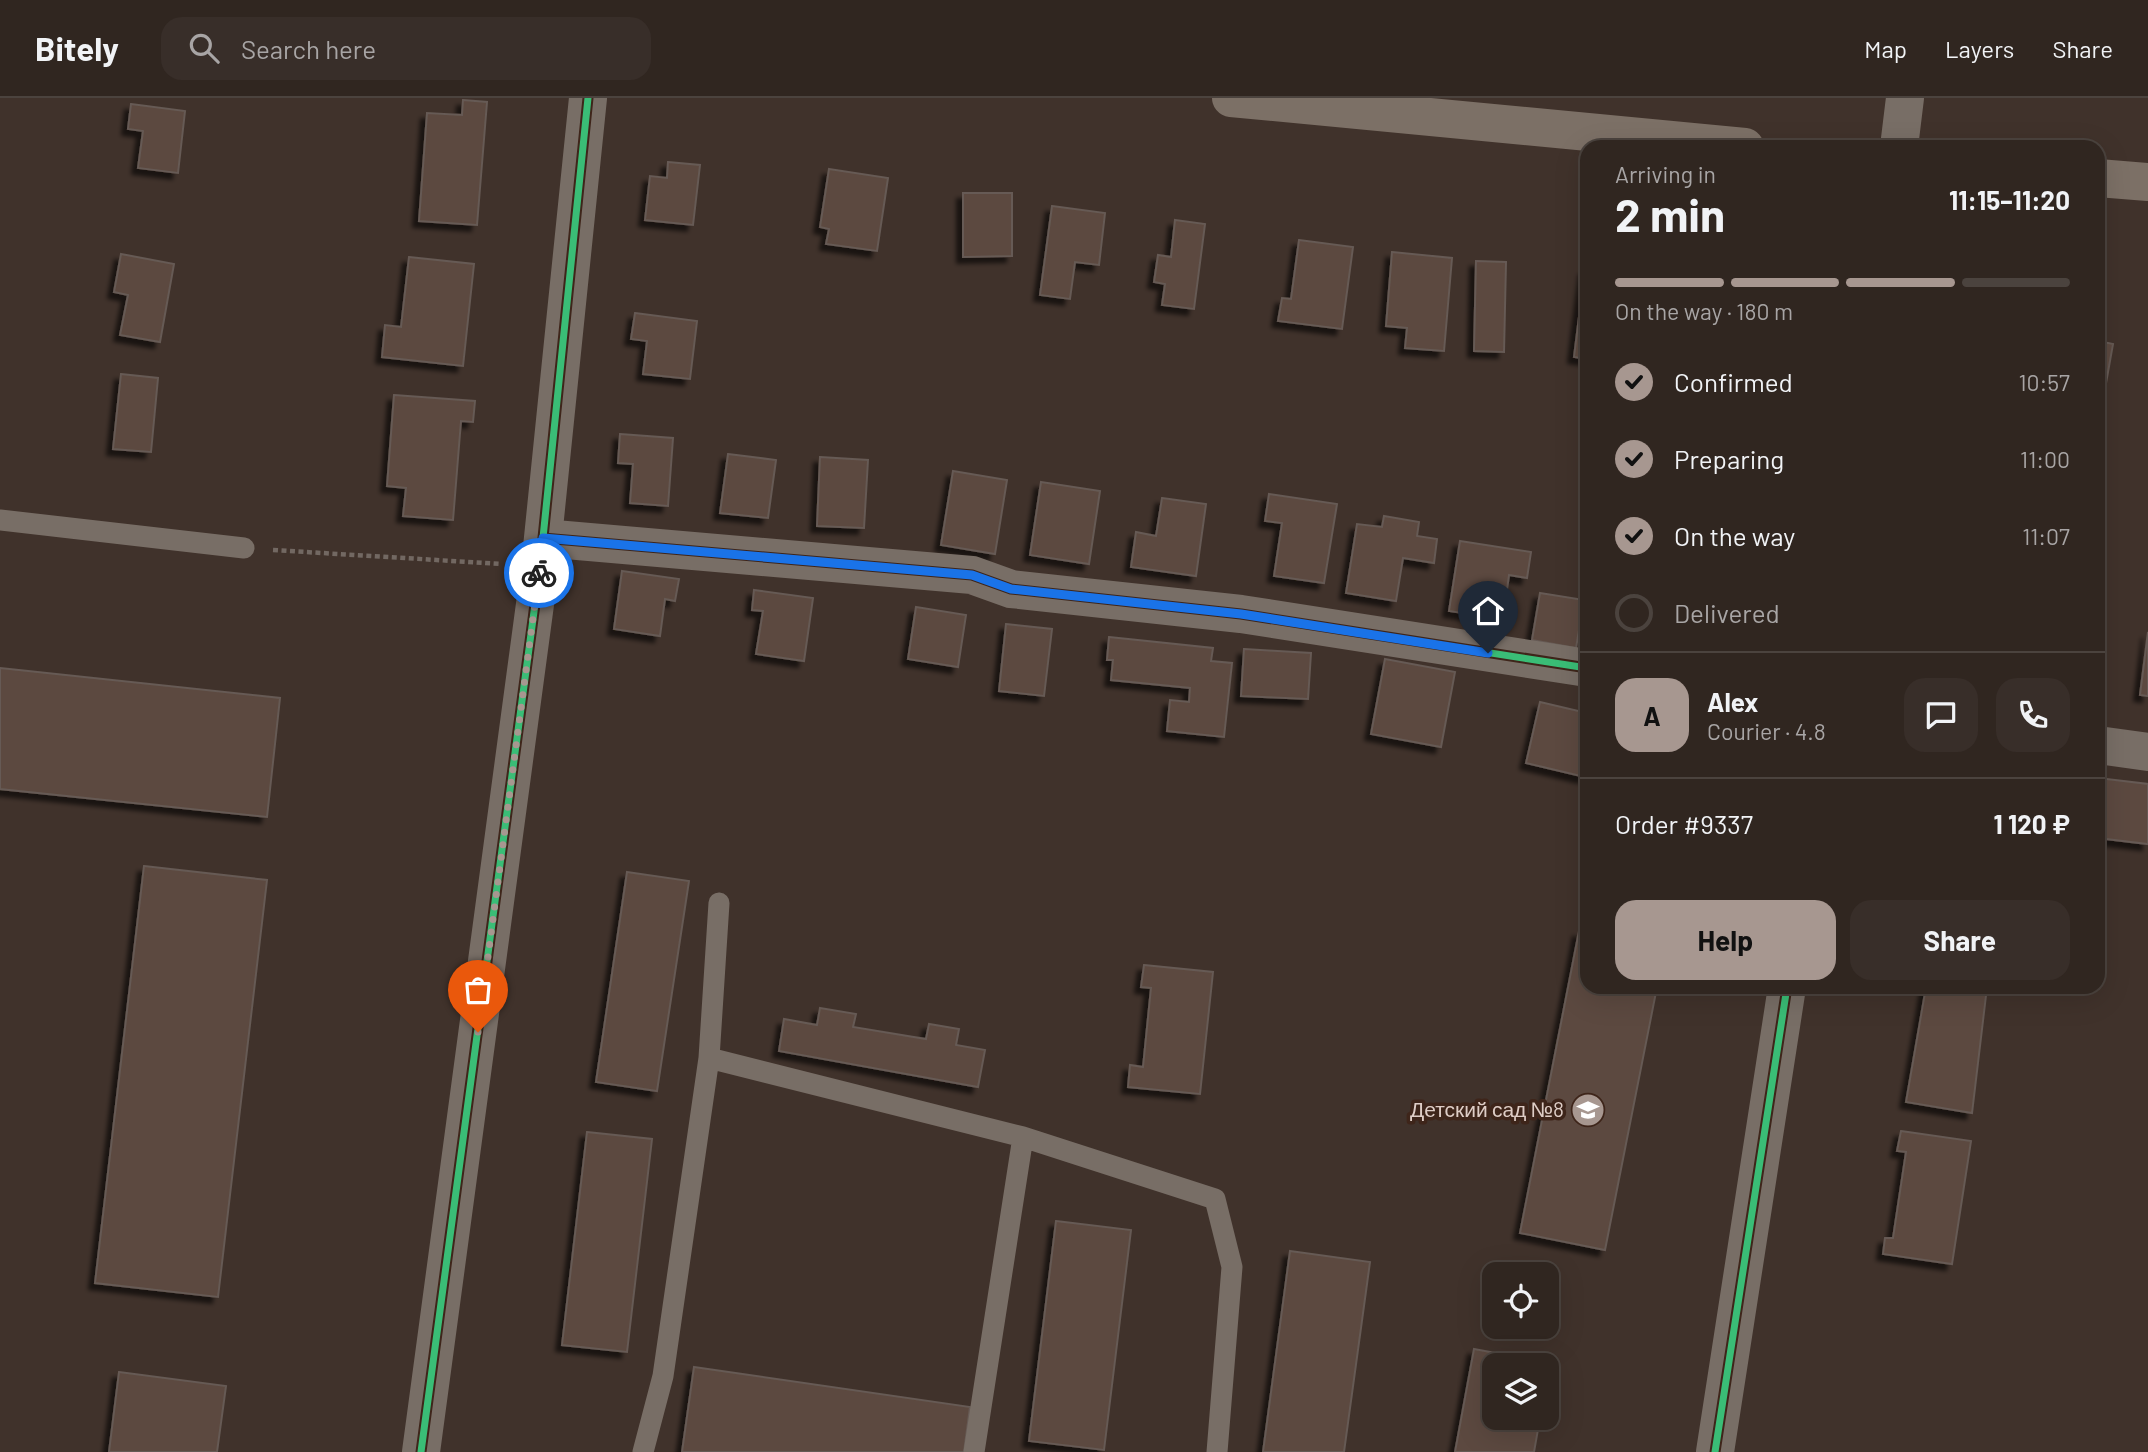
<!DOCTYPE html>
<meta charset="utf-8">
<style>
:root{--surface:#302620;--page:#382e29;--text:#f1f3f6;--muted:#a8a5a5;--line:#4b433e;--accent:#a79790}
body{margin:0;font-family:Barlow,sans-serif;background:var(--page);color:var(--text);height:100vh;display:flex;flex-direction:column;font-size:26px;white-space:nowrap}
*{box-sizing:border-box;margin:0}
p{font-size:23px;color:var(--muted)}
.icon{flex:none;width:38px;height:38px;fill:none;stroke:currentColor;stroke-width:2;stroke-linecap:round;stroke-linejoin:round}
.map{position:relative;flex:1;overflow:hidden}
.side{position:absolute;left:1580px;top:42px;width:525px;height:854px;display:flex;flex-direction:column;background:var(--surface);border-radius:21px;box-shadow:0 7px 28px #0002,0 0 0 2px var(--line)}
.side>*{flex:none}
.fabs{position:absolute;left:1482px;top:1164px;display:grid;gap:14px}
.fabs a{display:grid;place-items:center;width:77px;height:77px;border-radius:14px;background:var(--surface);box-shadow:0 7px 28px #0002,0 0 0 2px var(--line);font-size:35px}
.pin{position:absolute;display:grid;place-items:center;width:60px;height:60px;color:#fff;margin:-72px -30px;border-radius:50% 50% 50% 0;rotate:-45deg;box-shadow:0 0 7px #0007}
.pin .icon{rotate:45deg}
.courier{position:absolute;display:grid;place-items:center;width:70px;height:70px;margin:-35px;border:5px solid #1a73e8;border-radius:50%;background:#fff;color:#222;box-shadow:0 2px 9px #0007}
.summary em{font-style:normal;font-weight:700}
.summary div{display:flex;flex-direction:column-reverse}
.summary{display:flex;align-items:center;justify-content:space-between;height:119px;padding:0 35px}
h1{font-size:46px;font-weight:700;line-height:52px}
.bar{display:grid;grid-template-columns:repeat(4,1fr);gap:10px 7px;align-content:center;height:84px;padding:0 35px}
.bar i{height:9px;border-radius:5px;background:var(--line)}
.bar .active{background:var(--accent)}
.bar p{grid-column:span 4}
.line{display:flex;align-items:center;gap:18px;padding:0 35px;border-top:2px solid var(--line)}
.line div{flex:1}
.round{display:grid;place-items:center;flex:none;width:74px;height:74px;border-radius:21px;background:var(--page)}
ol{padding:0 35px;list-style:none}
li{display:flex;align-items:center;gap:21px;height:77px}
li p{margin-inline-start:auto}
li .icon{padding:7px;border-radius:50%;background:var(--accent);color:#111;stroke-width:4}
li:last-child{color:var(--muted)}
li i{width:38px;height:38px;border:4px solid var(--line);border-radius:50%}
.action{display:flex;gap:14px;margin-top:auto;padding:14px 35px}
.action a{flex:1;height:80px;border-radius:21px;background:var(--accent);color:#111;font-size:28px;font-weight:700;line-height:80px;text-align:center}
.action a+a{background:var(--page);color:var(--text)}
header{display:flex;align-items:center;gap:42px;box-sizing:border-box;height:98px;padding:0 35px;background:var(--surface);border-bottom:2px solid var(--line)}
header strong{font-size:33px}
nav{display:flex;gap:38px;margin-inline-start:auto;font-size:24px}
.search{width:490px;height:63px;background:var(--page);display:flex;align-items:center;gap:18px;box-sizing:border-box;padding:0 24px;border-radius:21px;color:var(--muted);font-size:26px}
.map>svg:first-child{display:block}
.building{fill:#5c493f;stroke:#665a54;stroke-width:2;filter:url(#shadow)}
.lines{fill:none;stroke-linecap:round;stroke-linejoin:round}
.path{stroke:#726862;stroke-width:4.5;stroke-dasharray:5 3.5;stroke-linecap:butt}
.lane{stroke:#786e66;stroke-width:21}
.street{stroke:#786e66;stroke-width:38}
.secondary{stroke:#7c7066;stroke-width:38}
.cycleway-casing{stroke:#3e251a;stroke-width:11}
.cycleway{stroke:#3abd76;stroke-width:7}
.done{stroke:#a79790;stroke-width:7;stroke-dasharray:0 12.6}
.route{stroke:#1a73e8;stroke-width:9}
.labels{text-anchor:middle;stroke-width:7;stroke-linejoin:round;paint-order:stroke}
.poi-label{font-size:21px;fill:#decdc6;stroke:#3e251a;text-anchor:end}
</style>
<header>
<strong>Bitely</strong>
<div class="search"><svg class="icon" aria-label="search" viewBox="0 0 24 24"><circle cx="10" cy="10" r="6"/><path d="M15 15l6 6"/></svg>Search here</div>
<nav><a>Map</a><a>Layers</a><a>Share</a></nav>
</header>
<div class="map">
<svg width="2148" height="1354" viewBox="0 0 2148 1354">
<defs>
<filter id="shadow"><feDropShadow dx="-6" dy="6" stdDeviation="2" flood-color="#0009"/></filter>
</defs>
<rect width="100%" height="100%" fill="#40322b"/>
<!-- building -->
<path class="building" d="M463,2L487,4L477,127L419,123L427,15L462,17Z
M131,6L185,13L178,75L138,70L143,33L128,31Z
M668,64L700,67L693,127L645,122L650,78L667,80Z
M829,71L888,80L877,153L826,146L829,131L820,129Z
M963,95H1012V158L963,159Z
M1052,108L1105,115L1099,167L1075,164L1070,201L1040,197Z
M1175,122L1205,126L1194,211L1162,207L1165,186L1154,184L1158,157L1171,159Z
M1299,142L1353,149L1342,231L1278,223L1282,200L1291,201Z
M1392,154L1452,160L1444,253L1405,250L1407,230L1386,228Z
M121,156L174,166L160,244L120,237L128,197L114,194Z
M409,159L474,166L463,268L382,259L385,227L401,229Z
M1476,163L1506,164L1504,254L1474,253Z
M1585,171H1587V261L1574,259Z
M635,215L697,223L690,281L643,276L647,243L631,241Z
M2098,243L2113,246L2098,330Z
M121,276L158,280L151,354L113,351Z
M394,297L475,303L473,324L461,323L453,422L403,418L406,390L387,388Z
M620,336L673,340L668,408L630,405L633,366L618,365Z
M728,356L776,362L768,420L720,415Z
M820,359L868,362L864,430L817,428Z
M953,373L1007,382L995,456L941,447Z
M1041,384L1100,393L1089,466L1030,457Z
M1269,396L1337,406L1324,485L1274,478L1282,425L1265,423Z
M1162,400L1206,406L1196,478L1131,469L1136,434L1156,438Z
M1384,418L1419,424L1417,438L1437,441L1434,465L1403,460L1396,503L1346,495L1357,426L1382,429Z
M1460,443L1531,454L1527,480L1509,477L1503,521L1449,513Z
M622,473L679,481L675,503L665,501L660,538L614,531Z
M754,492L813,500L804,563L756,556L763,513L752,512Z
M1540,495L1584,502L1576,550L1532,542Z
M916,509L966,517L958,569L908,561Z
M1006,526L1052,531L1044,598L999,593Z
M2148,534V598L2140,597Z
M1109,539L1213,550L1211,563L1232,565L1224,639L1167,633L1170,602L1189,604L1190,590L1111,582L1113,562H1107Z
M1244,551L1311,555L1308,601L1241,598Z
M1385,561L1455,574L1441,649L1371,636Z
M0,570L280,600L267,719L0,691Z
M1540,604L1587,615V670L1585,679L1526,665Z
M2098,680L2148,686V746L2098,740Z
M144,768L267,782L218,1199L95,1185Z
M627,774L689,783L657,993L596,984Z
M1579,833L1587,835V889H1657L1605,1152L1520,1135Z
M1144,867L1213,874L1200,996L1128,989L1130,967L1143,969L1151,890L1141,889Z
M1926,889H1987L1972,1015L1906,1004Z
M820,910L856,916L853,929L926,941L929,926L959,931L956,947L985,952L978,989L779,953L784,921L817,927Z
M1901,1033L1971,1043L1952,1166L1883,1156L1885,1140H1893L1906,1054L1897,1053Z
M587,1034L652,1041L627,1254L562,1247Z
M1056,1123L1131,1132L1104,1352L1029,1343Z
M1290,1153L1370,1164L1344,1354H1263Z
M1474,1251L1550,1265L1547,1283V1267H1494V1320H1540L1534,1354H1455Z
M694,1269L970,1309L964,1354H682Z
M119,1274L226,1288L217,1354H109Z"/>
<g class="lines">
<!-- path -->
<path class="path" d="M273,452L502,466"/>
<!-- lane -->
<path class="lane" d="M0,422L244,450
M709,960L1023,1039
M643,1354L663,1278L709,960L719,805
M974,1354L1023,1039L1215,1101L1232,1169L1217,1354"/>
<!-- street -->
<path class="street" d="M1899,49L1905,0
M543,440L972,477L1011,491L1241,516L1587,570
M2098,647L2148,654
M421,1354L540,469L588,0
M1715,1354L1787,889"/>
<!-- secondary -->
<path class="secondary" d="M1231,0L1745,49
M2098,80L2148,84"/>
<defs>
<path id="cycleway" d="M543,440L972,477L1011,491L1241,516L1587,570
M421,1354L540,469L588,0
M1715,1354L1787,889"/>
</defs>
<!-- cycleway casing -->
<use href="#cycleway" class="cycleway-casing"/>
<!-- cycleway -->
<use href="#cycleway" class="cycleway"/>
</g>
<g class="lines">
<!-- done -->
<path class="done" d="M478,934L539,475"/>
<!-- route -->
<path class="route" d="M539,475L543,440L972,477L1011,491L1241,516L1488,555"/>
</g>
<!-- icons -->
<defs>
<symbol id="school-disc" viewBox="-11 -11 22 22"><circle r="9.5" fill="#a79790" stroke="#3e251a"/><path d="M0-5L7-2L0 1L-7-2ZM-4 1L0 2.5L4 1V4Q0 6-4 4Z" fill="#fff"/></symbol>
</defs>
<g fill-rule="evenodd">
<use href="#school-disc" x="1569" y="993" width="38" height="38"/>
</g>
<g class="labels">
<!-- poi labels -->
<g class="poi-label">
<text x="1564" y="1019">Детский сад №8</text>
</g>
</g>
</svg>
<div class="fabs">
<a><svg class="icon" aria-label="locate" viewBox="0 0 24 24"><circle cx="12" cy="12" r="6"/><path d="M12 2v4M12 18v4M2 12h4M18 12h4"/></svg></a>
<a><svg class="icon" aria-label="layers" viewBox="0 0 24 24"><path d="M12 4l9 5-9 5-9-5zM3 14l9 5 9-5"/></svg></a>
</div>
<div class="pin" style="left:478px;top:934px;background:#ea580c"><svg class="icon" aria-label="bag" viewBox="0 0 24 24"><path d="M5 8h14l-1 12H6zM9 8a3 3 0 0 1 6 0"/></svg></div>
<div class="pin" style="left:1488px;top:555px;background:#1f2937"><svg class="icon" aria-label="home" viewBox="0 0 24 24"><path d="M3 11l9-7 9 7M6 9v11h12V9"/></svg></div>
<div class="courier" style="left:539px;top:475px"><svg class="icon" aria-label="bike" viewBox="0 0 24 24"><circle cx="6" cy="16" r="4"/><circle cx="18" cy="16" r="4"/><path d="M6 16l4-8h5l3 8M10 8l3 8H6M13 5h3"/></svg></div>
<section class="side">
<div class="summary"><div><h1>2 min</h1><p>Arriving in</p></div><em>11:15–11:20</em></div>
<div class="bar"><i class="active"></i><i class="active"></i><i class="active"></i><i></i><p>On the way · 180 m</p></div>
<ol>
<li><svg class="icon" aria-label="check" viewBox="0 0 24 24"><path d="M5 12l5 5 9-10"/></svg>Confirmed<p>10:57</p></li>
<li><svg class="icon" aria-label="check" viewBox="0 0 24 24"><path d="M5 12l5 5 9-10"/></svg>Preparing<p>11:00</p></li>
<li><svg class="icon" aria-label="check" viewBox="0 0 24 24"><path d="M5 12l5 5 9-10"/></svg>On the way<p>11:07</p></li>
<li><i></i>Delivered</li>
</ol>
<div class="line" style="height:126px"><b class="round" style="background:var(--accent);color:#111">A</b><div><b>Alex</b><p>Courier · 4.8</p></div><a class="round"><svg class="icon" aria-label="chat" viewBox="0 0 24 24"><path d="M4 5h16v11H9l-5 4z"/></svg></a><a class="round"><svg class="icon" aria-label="phone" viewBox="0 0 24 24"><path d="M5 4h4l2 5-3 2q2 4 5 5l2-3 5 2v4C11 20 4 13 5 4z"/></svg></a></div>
<div class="line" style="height:91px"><div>Order #9337</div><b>1 120 ₽</b></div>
<div class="action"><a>Help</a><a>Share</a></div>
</section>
</div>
